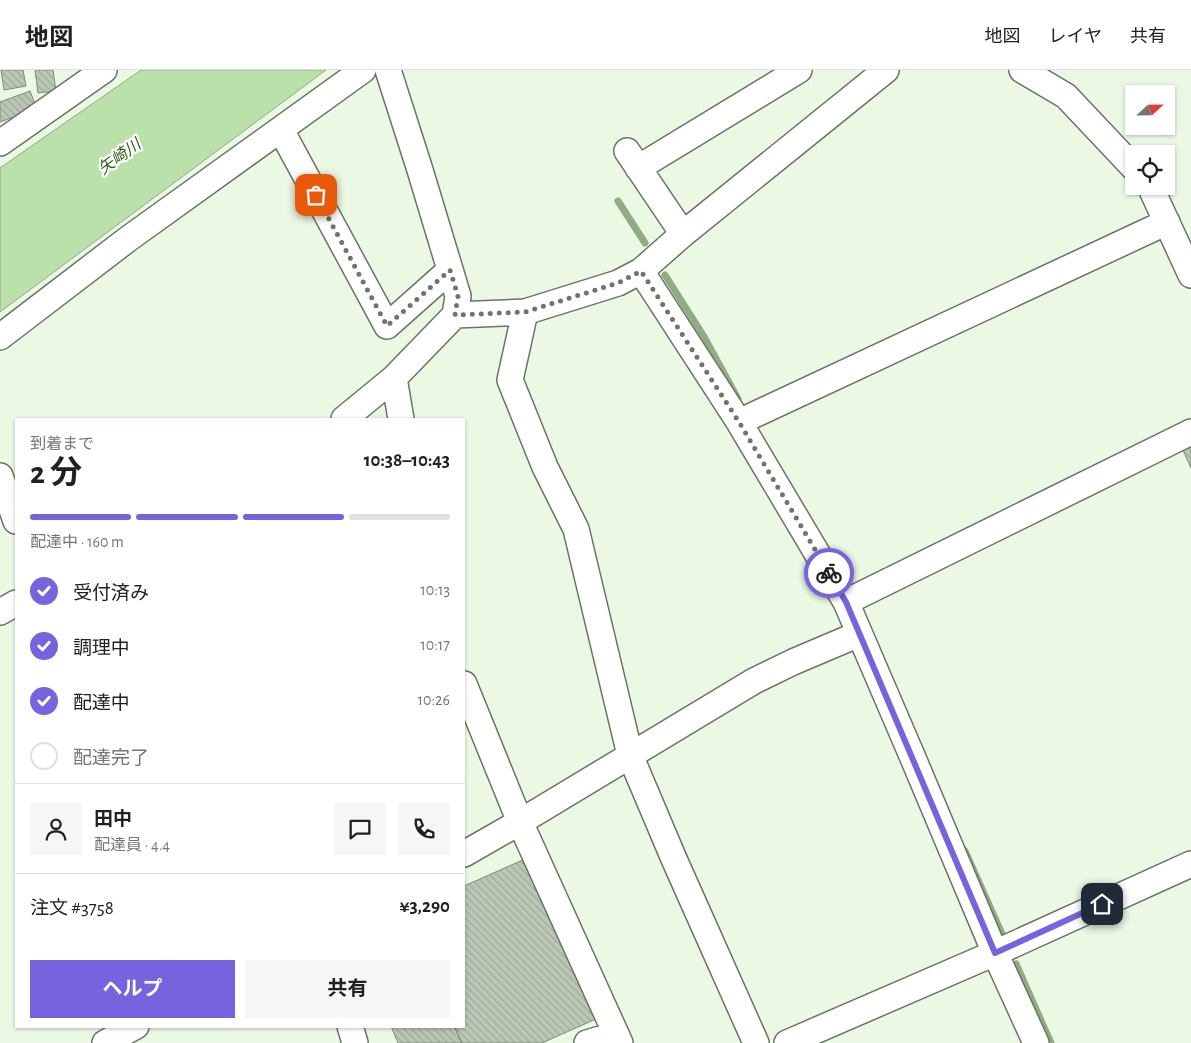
<!DOCTYPE html>
<html lang="ja">
<meta charset="utf-8">
<style>
:root{--surface:#fff;--page:#f6f6f6;--text:#202124;--muted:#757577;--line:#e0e0e0;--accent:#7664de}
body{margin:0;font-family:"Alegreya Sans","Noto Sans JP",sans-serif;background:var(--page);color:var(--text);height:100vh;display:flex;flex-direction:column;font-size:19px;white-space:nowrap}
*{box-sizing:border-box;margin:0}
p{font-size:16px;color:var(--muted)}
.icon{flex:none;width:28px;height:28px;fill:none;stroke:currentColor;stroke-width:2;stroke-linecap:round;stroke-linejoin:round}
.map{position:relative;flex:1;overflow:hidden}
.panel{position:absolute;left:15px;top:348px;width:450px;height:610px;display:flex;flex-direction:column;background:var(--surface);border-radius:0px;box-shadow:0 1px 4px #0004}
.panel>*{flex:none}
.needle{width:32px;rotate:68deg}
.fabs{position:absolute;left:1125px;top:15px;display:grid;gap:10px}
.fabs a{display:grid;place-items:center;width:50px;height:50px;border-radius:0px;background:var(--surface);box-shadow:0 1px 4px #0004;font-size:25px}
.pin{position:absolute;display:grid;place-items:center;width:42px;height:42px;color:#fff;margin:-21px;border-radius:10px;box-shadow:0 2px 8px #0006}
.courier{position:absolute;display:grid;place-items:center;width:50px;height:50px;margin:-25px;border:4px solid #7664de;border-radius:50%;background:#fff;color:#222;box-shadow:0 1px 6px #0007}
.head em{font-style:normal;font-weight:700}
.head div{display:flex;flex-direction:column-reverse}
.head{display:flex;align-items:center;justify-content:space-between;height:85px;padding:0 15px}
h1{font-size:32px;font-weight:700;line-height:38px}
.bar{display:grid;grid-template-columns:repeat(4,1fr);gap:8px 5px;align-content:center;height:60px;padding:0 15px}
.bar i{height:6px;border-radius:4px;background:var(--line)}
.bar .on{background:var(--accent)}
.bar p{grid-column:span 4}
.line{display:flex;align-items:center;gap:12px;padding:0 15px;border-top:1px solid var(--line)}
.line div{flex:1}
.round{display:grid;place-items:center;flex:none;width:52px;height:52px;border-radius:0px;background:var(--page)}
ol{padding:0 15px;list-style:none}
li{display:flex;align-items:center;gap:15px;height:55px}
li p{margin-inline-start:auto}
li .icon{padding:5px;border-radius:50%;background:var(--accent);color:#fff;stroke-width:4}
li:last-child{color:var(--muted)}
li i{width:28px;height:28px;border:2px solid var(--line);border-radius:50%}
.primary-button{display:flex;gap:10px;margin-top:auto;padding:10px 15px}
.primary-button a{flex:1;height:58px;border-radius:0px;background:var(--accent);color:#fff;font-size:20px;font-weight:700;line-height:58px;text-align:center}
.primary-button a+a{background:var(--page);color:var(--text)}
header{display:flex;align-items:center;gap:30px;box-sizing:border-box;height:70px;padding:0 25px;background:var(--surface);border-bottom:1px solid var(--line)}
header strong{font-size:24px}
nav{display:flex;gap:28px;margin-inline-start:auto;font-size:18px}
.map>svg:first-child{display:block}
.water{fill:#bbe1ab;stroke:#90ac84}
.lines{fill:none;stroke-linecap:round;stroke-linejoin:round}
.stream{stroke:#90ac84;stroke-width:7}
.building{fill:url(#building-back-hatch);stroke:#7f8c7a}
.street-casing{stroke:#697564;stroke-width:28}
.street{stroke:#fff;stroke-width:25}
.done{stroke:#6e766a;stroke-width:5;stroke-dasharray:0 9}
.route{stroke:#7664de;stroke-width:6}
.labels{text-anchor:middle;stroke-width:4.5;stroke-linejoin:round;paint-order:stroke}
.water-label{font-size:16px;font-style:italic;fill:#336019;stroke:#fff}
</style>
<header>
<strong>地図</strong>
<nav><a>地図</a><a>レイヤ</a><a>共有</a></nav>
</header>
<div class="map">
<svg width="1191" height="973" viewBox="0 0 1191 973">
<defs>
<pattern id="building-back-hatch" width="6" height="6" patternUnits="userSpaceOnUse" patternTransform="scale(1.25)"><rect width="6" height="6" fill="#bac7b4"/><path d="M-1 5l2 2M0 0l6 6M5-1l2 2" fill="none" stroke="#a0ab9b"/></pattern>
</defs>
<rect width="100%" height="100%" fill="#eaf8e4"/>
<!-- water -->
<path class="water" d="M141,0H326L0,242V98Z"/>
<g class="lines">
<!-- stream -->
<path class="stream" d="M618,131L645,173
M665,205L703,265L738,329
M837,493L847,511
M965,781L1002,864
M1016,894L1051,973"/>
</g>
<!-- building -->
<path class="building" d="M1,0H23L26,16L4,20Z
M35,0H53L56,21L38,23Z
M30,21L37,39L0,52V32Z
M1191,374V398L1182,378Z
M525,789L596,949L542,973H462L454,956H464V816Z
M391,956H454L462,973H398Z"/>
<g class="lines">
<defs>
<path id="street" d="M1022,0L1066,26L1134,98
M281,60L387,256L450,200
M0,73L104,0
M627,81L683,164
M638,98L799,0
M1150,116L1191,205
M641,201L739,352L846,532L913,688L995,883L1036,973
M525,242L510,310L545,397L576,459L630,685L674,789L756,973
M455,245L525,242L618,213L641,201L683,164L886,0
M0,267L128,169L363,0
M394,308L401,349
M344,349L394,308L455,245L458,226L420,100L388,0
M739,352L1167,152
M0,406L16,451
M846,532L1191,362
M0,542L16,533
M464,614L520,752L620,973
M464,784L520,752L754,611L793,592L859,564
M350,956L355,973
M105,973L136,956
M587,973L616,964
M787,973L995,883L1191,794"/>
</defs>
<!-- street casing -->
<use href="#street" class="street-casing"/>
<!-- street -->
<use href="#street" class="street"/>
</g>
<g class="lines">
<!-- done -->
<path class="done" d="M316,125L387,256L450,200L458,226L455,245L525,242L618,213L641,201L739,352L829,503"/>
<!-- route -->
<path class="route" d="M829,503L846,532L995,883L1102,834"/>
</g>
<g class="labels">
<!-- water labels -->
<g class="water-label">
<text transform="translate(119 86) rotate(-36)" y="6">矢崎川</text>
</g>
</g>
</svg>
<div class="fabs">
<a><svg class="needle" viewBox="-14 -14 28 28"><path d="M0-13l5 13h-10z" fill="#e53935"/><path d="M0 13l5-13h-10z" fill="#757577"/></svg></a>
<a><svg class="icon" aria-label="locate" viewBox="0 0 24 24"><circle cx="12" cy="12" r="6"/><path d="M12 2v4M12 18v4M2 12h4M18 12h4"/></svg></a>
</div>
<div class="pin" style="left:316px;top:125px;background:#ea580c"><svg class="icon" aria-label="bag" viewBox="0 0 24 24"><path d="M5 8h14l-1 12H6zM9 8a3 3 0 0 1 6 0"/></svg></div>
<div class="pin" style="left:1102px;top:834px;background:#1f2937"><svg class="icon" aria-label="home" viewBox="0 0 24 24"><path d="M3 11l9-7 9 7M6 9v11h12V9"/></svg></div>
<div class="courier" style="left:829px;top:503px"><svg class="icon" aria-label="bike" viewBox="0 0 24 24"><circle cx="6" cy="16" r="4"/><circle cx="18" cy="16" r="4"/><path d="M6 16l4-8h5l3 8M10 8l3 8H6M13 5h3"/></svg></div>
<section class="panel">
<div class="head"><div><h1>2 分</h1><p>到着まで</p></div><em>10:38–10:43</em></div>
<div class="bar"><i class="on"></i><i class="on"></i><i class="on"></i><i></i><p>配達中 · 160 m</p></div>
<ol>
<li><svg class="icon" aria-label="check" viewBox="0 0 24 24"><path d="M5 12l5 5 9-10"/></svg>受付済み<p>10:13</p></li>
<li><svg class="icon" aria-label="check" viewBox="0 0 24 24"><path d="M5 12l5 5 9-10"/></svg>調理中<p>10:17</p></li>
<li><svg class="icon" aria-label="check" viewBox="0 0 24 24"><path d="M5 12l5 5 9-10"/></svg>配達中<p>10:26</p></li>
<li><i></i>配達完了</li>
</ol>
<div class="line" style="height:90px"><a class="round"><svg class="icon" aria-label="person" viewBox="0 0 24 24"><circle cx="12" cy="8" r="4"/><path d="M4 21q1-7 8-7t8 7"/></svg></a><div><b>田中</b><p>配達員 · 4.4</p></div><a class="round"><svg class="icon" aria-label="chat" viewBox="0 0 24 24"><path d="M4 5h16v11H9l-5 4z"/></svg></a><a class="round"><svg class="icon" aria-label="phone" viewBox="0 0 24 24"><path d="M5 4h4l2 5-3 2q2 4 5 5l2-3 5 2v4C11 20 4 13 5 4z"/></svg></a></div>
<div class="line" style="height:65px"><div>注文 #3758</div><b>¥3,290</b></div>
<div class="primary-button"><a>ヘルプ</a><a>共有</a></div>
</section>
</div>
